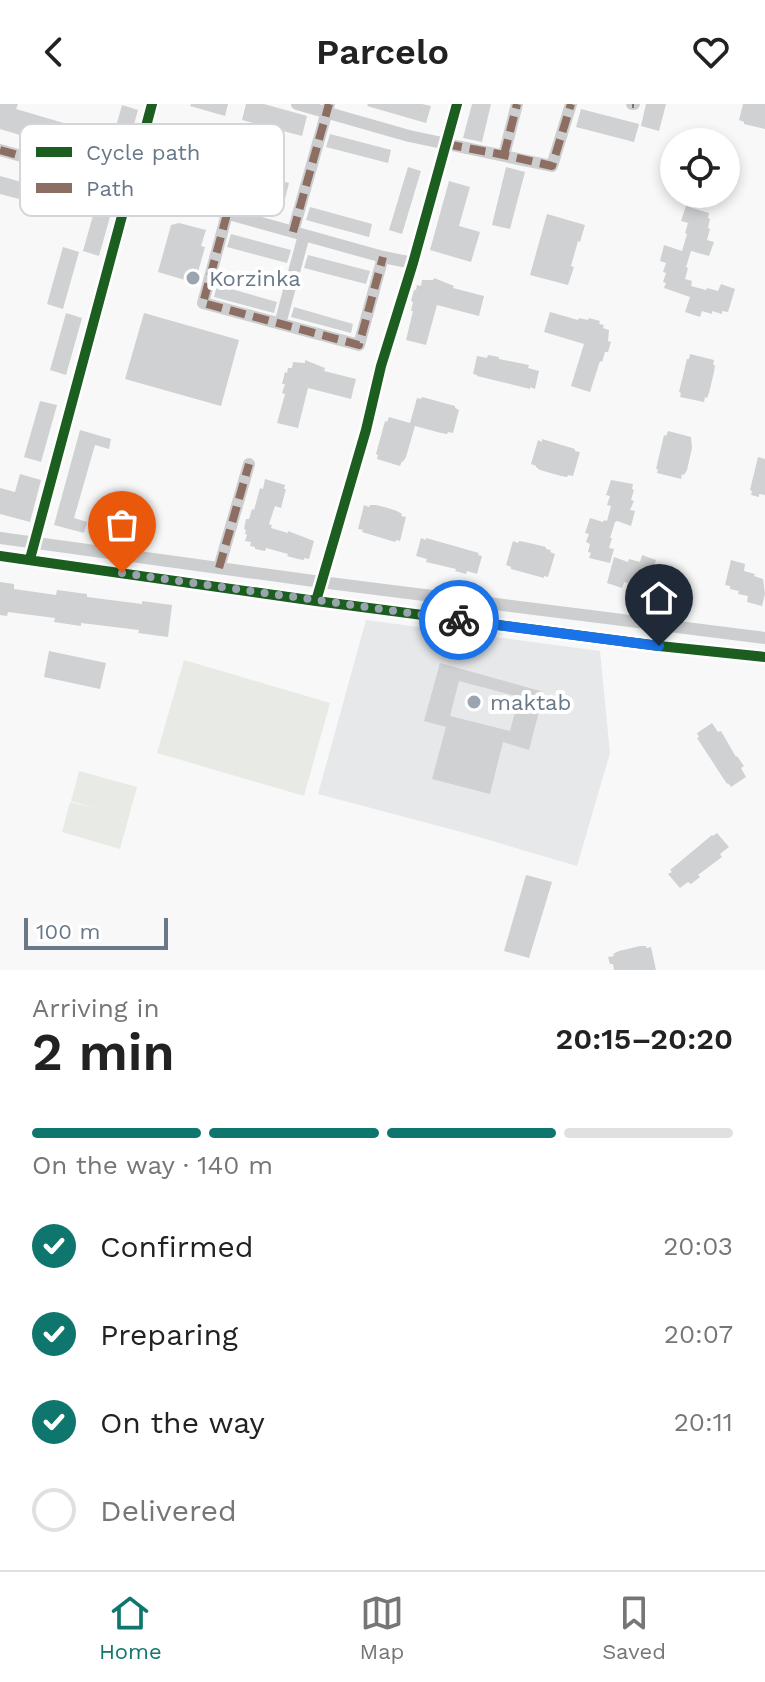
<!DOCTYPE html>
<meta charset="utf-8">
<style>
:root{--surface:#fff;--page:#f6f6f6;--text:#222;--muted:#767676;--line:#e0e0e0;--accent:#0f766e}
body{margin:0;font-family:"Work Sans",sans-serif;background:var(--page);color:var(--text);height:100vh;display:flex;flex-direction:column;font-size:30px;white-space:nowrap}
*{box-sizing:border-box;margin:0}
p{font-size:26px;color:var(--muted)}
.icon{flex:none;width:44px;height:44px;fill:none;stroke:currentColor;stroke-width:2;stroke-linecap:round;stroke-linejoin:round}
.map{position:relative;height:866px;overflow:hidden}
.details{display:flex;flex-direction:column;background:var(--surface);flex:1}
.details>*{flex:none}
.buttons{position:absolute;left:660px;top:24px;display:grid;gap:16px}
.buttons a{display:grid;place-items:center;width:80px;height:80px;border-radius:50%;background:var(--surface);box-shadow:0 4px 12px #0003;font-size:40px}
.scale{position:absolute;left:24px;bottom:20px;width:144px;box-sizing:border-box;padding-left:8px;border:4px solid #687888;border-top:0;font-size:22px;line-height:28px;white-space:nowrap;color:#687888;-webkit-text-stroke:6px #fff;paint-order:stroke}
.pin{position:absolute;display:grid;place-items:center;width:68px;height:68px;color:#fff;margin:-82px -34px;border-radius:50% 50% 50% 0;rotate:-45deg;box-shadow:0 0 8px #0007}
.pin .icon{rotate:45deg}
.courier{position:absolute;display:grid;place-items:center;width:80px;height:80px;margin:-40px;border:6px solid #1a73e8;border-radius:50%;background:#fff;color:#222;box-shadow:0 2px 10px #0007}
.summary em{font-style:normal;font-weight:600}
.summary div{display:flex;flex-direction:column-reverse}
.summary{display:flex;align-items:center;justify-content:space-between;height:136px;padding:0 32px}
h1{font-size:52px;font-weight:600;line-height:60px}
.bar{display:grid;grid-template-columns:repeat(4,1fr);gap:12px 8px;align-content:center;height:96px;padding:0 32px}
.bar i{height:10px;border-radius:6px;background:var(--line)}
.bar .selected{background:var(--accent)}
.bar p{grid-column:span 4}
ol{padding:0 32px;list-style:none}
li{display:flex;align-items:center;gap:24px;height:88px}
li p{margin-inline-start:auto}
li .icon{padding:8px;border-radius:50%;background:var(--accent);color:#fff;stroke-width:4}
li:last-child{color:var(--muted)}
li i{width:44px;height:44px;border:4px solid var(--line);border-radius:50%}
header{display:flex;justify-content:space-between;align-items:center;height:104px;padding:0 32px;background:var(--surface);font-size:36px;font-weight:600}
.tabs{display:flex;justify-content:space-around;align-items:center;height:112px;border-top:2px solid var(--line);background:var(--surface);font-size:22px;color:var(--muted)}
.tabs a{display:grid;justify-items:center;gap:4px}
.tabs .selected{color:var(--accent)}
.map>svg:first-child{display:block}
.built{fill:#e7e8e9}
.green{fill:#e7eae5}
.building{fill:#cfd1d2;fill-rule:evenodd}
.lines{fill:none;stroke-linecap:round;stroke-linejoin:round}
.minor{stroke:#cdcecf;stroke-width:12}
.quiet{stroke:#8d6e63;stroke-width:8;stroke-dasharray:16 8;stroke-linecap:butt}
.cycleway-casing{stroke:#fff;stroke-width:15}
.cycleway{stroke:#1b5e20;stroke-width:10}
.done{stroke:#9aa5af;stroke-width:8;stroke-dasharray:0 14.4}
.route{stroke:#1a73e8;stroke-width:10}
.poi-dot{fill:#9aa5af;stroke:#fff;stroke-width:3}
.labels{text-anchor:middle;stroke-width:8;stroke-linejoin:round;paint-order:stroke}
.poi-label{font-size:22px;fill:#687888;stroke:#fff;text-anchor:start}
.key{fill:#fff;stroke:#d2d6db;stroke-width:2}
.key-label{font-size:22px;fill:#687888}
</style>
<header><svg class="icon" aria-label="back" viewBox="0 0 24 24"><path d="M15 5l-7 7 7 7"/></svg>Parcelo<svg class="icon" aria-label="heart" viewBox="0 0 24 24"><path d="M12 20l-8-8c-3-5 5-10 8-4 3-6 11-1 8 4z"/></svg></header>
<div class="map">
<svg width="765" height="866" viewBox="0 0 765 866">
<rect width="100%" height="100%" fill="#f8f8f8"/>
<!-- built -->
<path class="built" d="M366,516L600,547L610,649L577,762L465,729L318,690Z"/>
<!-- green -->
<path class="green" d="M184,556L330,599L304,692L157,649Z
M79,667L137,683L120,745L62,728L70,698L97,705L71,697Z"/>
<!-- building -->
<path class="building" d="M0,0H18L16,5L67,20L60,43L0,25Z
M191,0H228L225,12L190,2Z
M246,0H264L307,12L302,32L242,16Z
M368,0H422L431,2L426,19L367,2Z
M472,0H491L482,38L463,34Z
M646,0H666L659,27L641,22Z
M743,0H765V25L744,20V18L739,16Z
M122,1L138,6L122,63L106,58Z
M581,5L639,20L634,38L576,23Z
M330,30L391,46L388,59L326,43Z
M230,62L289,79L284,99L224,82Z
M408,63L421,67L402,130L389,126Z
M506,63L525,68L510,125L492,121Z
M0,72L54,87L50,103L0,90Z
M449,77L470,83L459,122L480,128L471,158L430,146Z
M99,90L115,95L99,152L83,147Z
M686,102L709,109L708,114L710,115L708,124L710,125L707,136L714,138L709,152L691,147L686,163L688,164L685,175L692,177L691,182L706,186L707,184L718,187L721,180L735,185L728,208L722,207V210L712,207V210L702,207L700,213L685,208L690,193L664,184L666,179L663,178L666,169L663,168L666,159L660,157L664,141L682,147L687,130L685,129L688,119L681,117Z
M310,103L372,120L369,133L306,116Z
M547,110L585,121L580,138L578,137L571,162L574,163L568,181L530,171Z
M179,119L206,126L201,142L205,143L195,179L158,168L171,121Z
M231,130L291,146L287,159L227,143Z
M63,143L79,148L63,205L47,200Z
M308,151L370,167L366,180L304,164Z
M434,174L454,182L453,184L484,192L479,212L437,201L426,241L406,236L413,207H411L413,198L411,197L414,186H416L417,181L421,182L422,176H433Z
M217,181L277,198L274,209L214,193Z
M294,203L353,220L351,229L291,213Z
M550,208L578,216L579,214L588,216L589,214L600,217L599,220L604,221L603,224L609,226L608,237L611,238L608,248H605L602,258L600,257L590,288L571,282L584,240L544,228Z
M66,209L82,214L66,271L50,266Z
M144,209L239,236L221,302L125,275Z
M690,250L714,256L713,261H715L714,268L709,289L707,294L705,293L704,298L680,293L681,289L679,288L687,255H689Z
M488,251L499,253V255L529,261L528,264L539,267L535,285L530,283V285L477,272V271L473,270L477,252L487,254Z
M305,256L325,264L324,267L356,275L351,295L308,284L298,324L277,319L285,290L282,289L285,280H282L285,268L287,269L288,264H292L293,258L305,259Z
M422,293L455,302V304L459,306L453,329L448,328L447,330L441,329L415,322L406,353L403,358L402,357L400,362L377,355L378,351L376,350L385,317L387,318L389,313L410,319L417,294L421,295Z
M40,297L57,301L41,358L24,353Z
M80,326L111,335L109,345L95,341L74,414L87,418L84,429L54,421Z
M668,327L691,333L692,344L687,366L684,371L682,370L681,375L657,369L658,365H656L664,331L666,332Z
M542,335L575,345V347L580,348L573,372L568,371L567,373L561,372L540,366L536,363V362L531,360L538,336L542,338Z
M758,353L765,355V391L759,390V393L751,391L752,387L750,386Z
M20,370L41,376L30,418L0,410V384L15,388Z
M265,375L285,381L284,385H286L281,404L275,402L269,420L272,421L271,424L288,429V427L314,437L309,455L304,454V456L298,455L287,452L288,450L266,444L265,447L255,445V443L250,442L251,438L245,437L247,431L245,430L246,426L244,425L246,415H249L252,405L254,406L260,384L263,385Z
M611,376L633,380L632,385L634,386L631,396L634,397L630,406L635,407L631,422L617,417L615,418L610,434H612L609,444L614,445L610,459L589,454L591,449L588,448L590,440L586,438L589,430L585,429L590,414L603,418L604,416L607,417L611,402L607,401L610,392L606,391Z
M364,401L369,403L370,401H376L388,404L397,407L402,410L401,412L406,413L400,437L396,436L395,438L362,428L363,426L358,425Z
M421,434L426,436V434L479,449L478,451L482,452L477,470L467,467L466,470L455,467L456,465L426,458L427,455L416,452Z
M513,437L518,439L519,437L525,438L546,443V445L551,446L550,448L555,450L548,473L544,472V474L511,465V463L506,461Z
M642,451L656,456L649,480L644,478L643,481L634,478L633,481L624,478L622,484L607,479L614,453L628,458L629,455L640,458Z
M731,456L745,460L744,467L755,470L754,472L763,475L765,490L762,502L747,498L748,492L738,490L739,487L730,485V482L725,481Z
M0,478L14,480V485L56,491L57,486L87,490V493L142,500V497L172,501L168,533L138,529L139,526L81,519V522L54,518L55,514L8,508L7,512L0,511Z
M49,547L106,559L100,585L44,573Z
M440,559L544,588L529,646L503,638L490,690L432,675L446,623L424,617ZM459,577L519,593L510,627L450,612Z
M712,619L718,628L721,627L736,653L737,652L744,662L741,664L746,673L731,683L728,679L727,680L697,634L699,633L697,629Z
M717,729L729,743L720,750L722,753L698,771L700,773L691,780L688,778L680,784L668,770L672,768L670,766L712,731L713,732Z
M526,771L552,778L529,854L504,847Z
M640,842H646V844L651,843L656,866H614L613,860H610L608,853L614,852L613,850L619,847Z"/>
<g class="lines">
<!-- minor -->
<path class="minor" d="M297,0L409,32L552,62L571,0
M632,0H634
M0,46L383,153L413,159
M504,51L517,0
M227,110L203,199L359,241L383,153
M293,128L329,0
M280,220L304,131
M0,434L321,478L765,534
M32,445L152,0
M0,452L316,497L659,542L765,553
M219,464L249,360
M316,497L366,326L381,262L413,159L457,0"/>
<!-- quiet -->
<path class="quiet" d="M632,0H634
M446,40L504,51L552,62L571,0
M0,46L129,82
M504,51L517,0
M227,110L203,199L359,241L383,153
M293,128L329,0
M219,464L249,360"/>
<defs>
<path id="cycleway" d="M0,452L316,497L659,542L765,553
M30,455L152,0
M316,497L366,326L381,262L413,159L457,0"/>
</defs>
<!-- cycleway casing -->
<use href="#cycleway" class="cycleway-casing"/>
<!-- cycleway -->
<use href="#cycleway" class="cycleway"/>
</g>
<g class="lines">
<!-- done -->
<path class="done" d="M122,469L459,516"/>
<!-- route -->
<path class="route" d="M459,516L659,542"/>
</g>
<!-- markers -->
<g class="poi-dot">
<circle cx="193" cy="174" r="8"/>
<circle cx="474" cy="598" r="8"/>
</g>
<g class="labels">
<!-- poi labels -->
<g class="poi-label">
<text x="209" y="182">Korzinka</text>
<text x="490" y="606">maktab</text>
</g>
</g>
<!-- legend -->
<rect x="20" y="20" width="264" height="92" rx="12" class="key"/>
<rect x="36" y="43" width="36" height="10" fill="#1b5e20"/>
<rect x="36" y="79" width="36" height="10" fill="#8d6e63"/>
<g class="key-label">
<text x="86" y="56">Cycle path</text>
<text x="86" y="92">Path</text>
</g>
</svg>
<div class="buttons">
<a><svg class="icon" aria-label="locate" viewBox="0 0 24 24"><circle cx="12" cy="12" r="6"/><path d="M12 2v4M12 18v4M2 12h4M18 12h4"/></svg></a>
</div>
<div class="scale">100 m</div>
<div class="pin" style="left:122px;top:469px;background:#ea580c"><svg class="icon" aria-label="bag" viewBox="0 0 24 24"><path d="M5 8h14l-1 12H6zM9 8a3 3 0 0 1 6 0"/></svg></div>
<div class="pin" style="left:659px;top:542px;background:#1f2937"><svg class="icon" aria-label="home" viewBox="0 0 24 24"><path d="M3 11l9-7 9 7M6 9v11h12V9"/></svg></div>
<div class="courier" style="left:459px;top:516px"><svg class="icon" aria-label="bike" viewBox="0 0 24 24"><circle cx="6" cy="16" r="4"/><circle cx="18" cy="16" r="4"/><path d="M6 16l4-8h5l3 8M10 8l3 8H6M13 5h3"/></svg></div>
</div>
<section class="details">
<div class="summary"><div><h1>2 min</h1><p>Arriving in</p></div><em>20:15–20:20</em></div>
<div class="bar"><i class="selected"></i><i class="selected"></i><i class="selected"></i><i></i><p>On the way · 140 m</p></div>
<ol>
<li><svg class="icon" aria-label="check" viewBox="0 0 24 24"><path d="M5 12l5 5 9-10"/></svg>Confirmed<p>20:03</p></li>
<li><svg class="icon" aria-label="check" viewBox="0 0 24 24"><path d="M5 12l5 5 9-10"/></svg>Preparing<p>20:07</p></li>
<li><svg class="icon" aria-label="check" viewBox="0 0 24 24"><path d="M5 12l5 5 9-10"/></svg>On the way<p>20:11</p></li>
<li><i></i>Delivered</li>
</ol>
</section>
<nav class="tabs">
<a class="selected"><svg class="icon" aria-label="home" viewBox="0 0 24 24"><path d="M3 11l9-7 9 7M6 9v11h12V9"/></svg>Home</a>
<a><svg class="icon" aria-label="map" viewBox="0 0 24 24"><path d="M3 6l6-2 6 2 6-2v14l-6 2-6-2-6 2zM9 4v14M15 6v14"/></svg>Map</a>
<a><svg class="icon" aria-label="saved" viewBox="0 0 24 24"><path d="M7 4h10v16l-5-4-5 4z"/></svg>Saved</a>
</nav>
